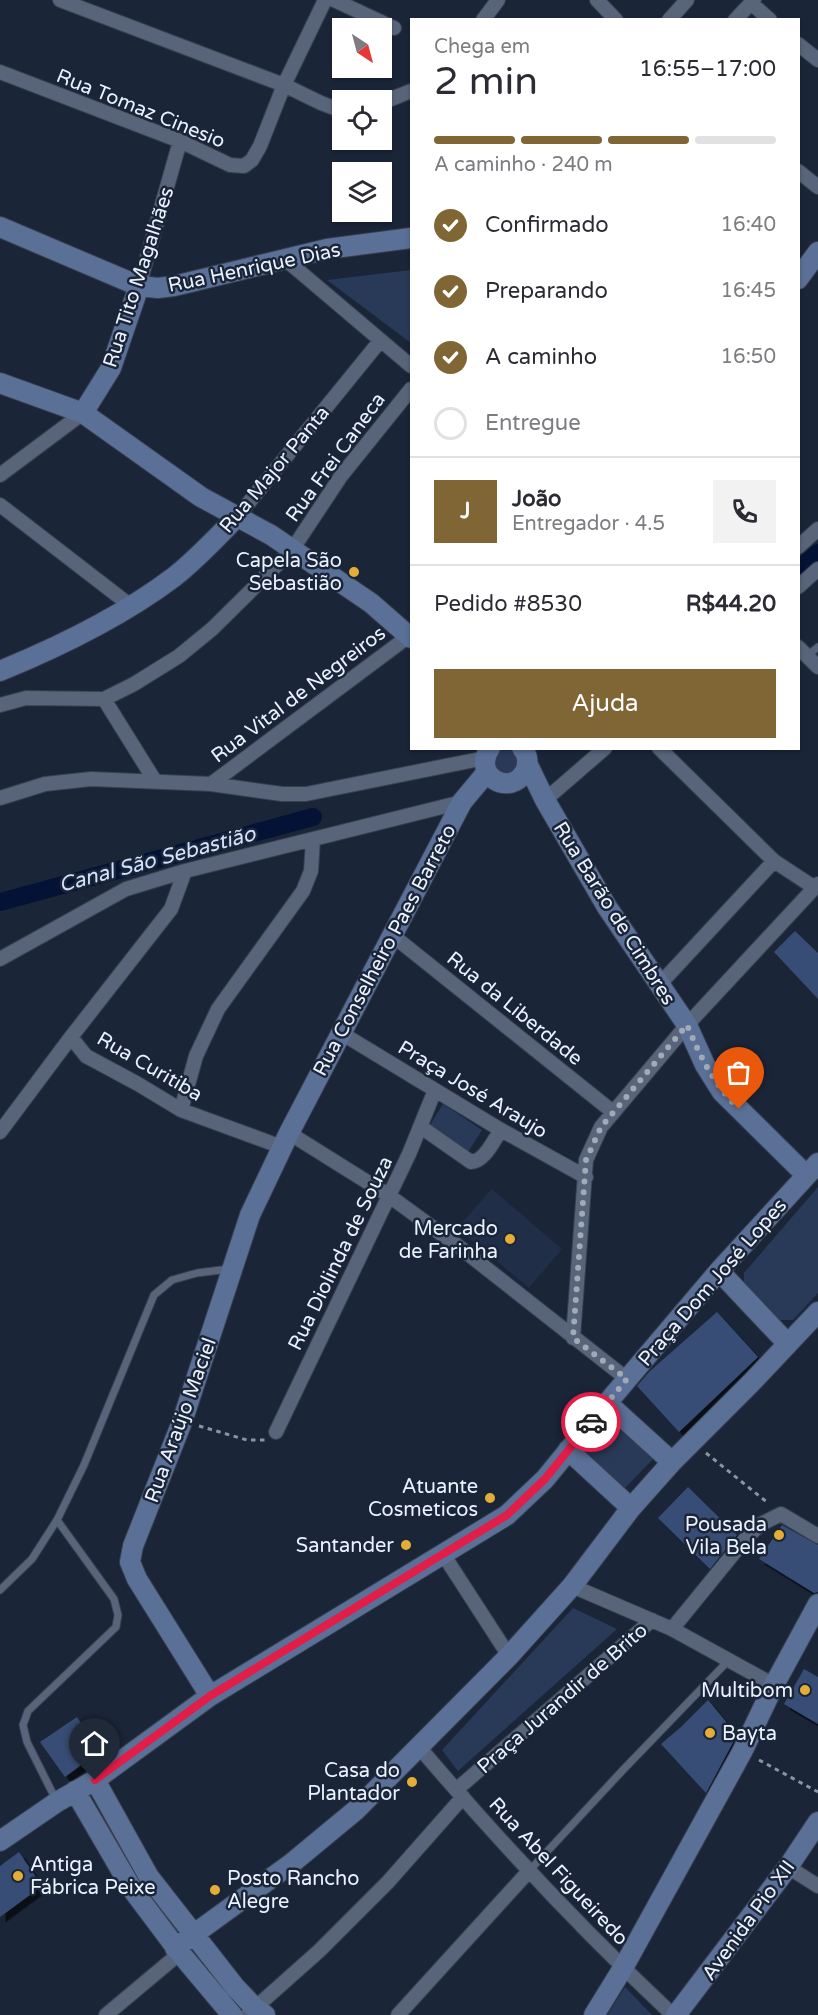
<!DOCTYPE html>
<html lang="pt">
<meta charset="utf-8">
<style>
:root{--surface:#fff;--page:#f2f2f3;--text:#2b2b33;--muted:#7c7c81;--line:#e1e1e2;--accent:#7f6634}
body{margin:0;font-family:"Varela Round",sans-serif;background:var(--page);color:var(--text);height:100vh;display:flex;flex-direction:column;font-size:22px;white-space:nowrap}
*{box-sizing:border-box;margin:0}
p{font-size:20px;color:var(--muted)}
.icon{flex:none;width:33px;height:33px;fill:none;stroke:currentColor;stroke-width:2;stroke-linecap:round;stroke-linejoin:round}
.map{position:relative;flex:1;overflow:hidden}
.details{position:absolute;left:410px;top:18px;width:390px;height:732px;display:flex;flex-direction:column;background:var(--surface);border-radius:0px;box-shadow:0 2px 4px #0004}
.details>*{flex:none}
.needle{width:39px;rotate:144deg}
.tools{position:absolute;left:332px;top:18px;display:grid;gap:12px}
.tools a{display:grid;place-items:center;width:60px;height:60px;border-radius:0px;background:var(--surface);box-shadow:0 2px 4px #0004;font-size:30px}
.pin{position:absolute;display:grid;place-items:center;width:51px;height:51px;color:#fff;margin:-62px -26px;border-radius:50% 50% 50% 0;rotate:-45deg;box-shadow:0 0 6px #0007}
.pin .icon{rotate:45deg}
.courier{position:absolute;display:grid;place-items:center;width:60px;height:60px;margin:-30px;border:4px solid #e11d48;border-radius:50%;background:#fff;color:#222;box-shadow:0 2px 8px #0007}
.headline em{font-style:normal;font-weight:600}
.headline div{display:flex;flex-direction:column-reverse}
.headline{display:flex;align-items:center;justify-content:space-between;height:102px;padding:0 24px}
h1{font-size:39px;font-weight:600;line-height:45px}
.bar{display:grid;grid-template-columns:repeat(4,1fr);gap:9px 6px;align-content:center;height:72px;padding:0 24px}
.bar i{height:8px;border-radius:4px;background:var(--line)}
.bar .selected{background:var(--accent)}
.bar p{grid-column:span 4}
.line{display:flex;align-items:center;gap:15px;padding:0 24px;border-top:2px solid var(--line)}
.line div{flex:1}
.round{display:grid;place-items:center;flex:none;width:63px;height:63px;border-radius:0px;background:var(--page)}
ol{padding:0 24px;list-style:none}
li{display:flex;align-items:center;gap:18px;height:66px}
li p{margin-inline-start:auto}
li .icon{padding:6px;border-radius:50%;background:var(--accent);color:#fff;stroke-width:4}
li:last-child{color:var(--muted)}
li i{width:33px;height:33px;border:3px solid var(--line);border-radius:50%}
.cta{display:flex;gap:12px;margin-top:auto;padding:12px 24px}
.cta a{flex:1;height:69px;border-radius:0px;background:var(--accent);color:#fff;font-size:24px;font-weight:600;line-height:69px;text-align:center}
.map>svg:first-child{display:block}
.built{fill:#212e47}
.green{fill:#293a58}
.lines{fill:none;stroke-linecap:round;stroke-linejoin:round}
.canal{stroke:#041335;stroke-width:18}
.building{fill:#374d74;filter:url(#shadow)}
.lane-casing{stroke:#373f50;stroke-width:9}
.street-casing{stroke:#373f50;stroke-width:16}
.secondary-casing{stroke:#373f50;stroke-width:22}
.path{stroke:#8b94a4;stroke-width:3;stroke-dasharray:4.5 4.5;stroke-linecap:butt}
.lane{stroke:#57647a;stroke-width:7}
.street{stroke:#57647a;stroke-width:14}
.secondary{stroke:#5b7096;stroke-width:20}
.done{stroke:#a1aab9;stroke-width:6;stroke-dasharray:0 10.8}
.route{stroke:#e11d48;stroke-width:8}
.poi-dot{fill:#e5ad35;stroke:#1a2538;stroke-width:2}
.labels{text-anchor:middle;stroke-width:5;stroke-linejoin:round;paint-order:stroke}
.street-label{font-size:20px;fill:#eaf2ff;stroke:#1a2538}
.poi-label{font-size:20px;fill:#eaf2ff;stroke:#1a2538;text-anchor:end}
.water-label{font-size:21px;font-style:italic;fill:#d2e1fc;stroke:#1a2538}
</style>
<div class="map">
<svg width="818" height="2015" viewBox="0 0 818 2015">
<defs>
<filter id="shadow"><feDropShadow dx="5.5" dy="5.5" stdDeviation="0" flood-color="#0009"/></filter>
</defs>
<rect width="100%" height="100%" fill="#1a2538"/>
<!-- built -->
<path class="built" d="M492,1189L562,1249L529,1288L457,1228Z"/>
<!-- green -->
<path class="green" d="M411,270V343L327,280Z
M498,749H516L522,761L516,771L506,774L497,771L492,765Z
M443,1104L482,1130L468,1152L428,1128Z
M818,1187V1293L793,1320H780L744,1288V1273Z
M609,1416L655,1457L624,1489L582,1451Z
M573,1608L617,1629L458,1771L442,1750Z
M625,1987L652,2015H607Z"/>
<g class="lines">
<!-- canal -->
<path class="canal" d="M798,570L818,553
M0,902L313,817"/>
</g>
<!-- building -->
<path class="building" d="M795,931L818,953V999L774,952Z
M717,1312L758,1357L679,1432L637,1386L650,1371Z
M688,1487L737,1535L710,1569L658,1518Z
M782,1525L818,1545V1592L814,1593L759,1559Z
M804,1669L818,1677V1724L784,1704Z
M708,1700L737,1735L706,1793L661,1744L681,1727Z
M77,1717L100,1751L65,1777L40,1742Z
M19,1852L42,1886L0,1917V1866Z"/>
<g class="lines">
<defs>
<path id="lane" d="M807,656L818,647
M0,1590L32,1559L57,1520L84,1465L154,1295L172,1280L197,1273L229,1269
M56,1800L27,1742L23,1725L28,1711L116,1627L118,1615L114,1599L57,1520
M529,1871L622,1771L728,1661"/>
<path id="street" d="M60,0L284,85L321,103L342,111
M334,0L394,28
M597,0L616,20
M751,3L770,20
M483,20L498,0
M669,20L687,0
M735,20L754,0
M798,44L818,60
M0,72L180,141L230,165L244,166L252,160L260,146L284,85L325,0
M381,103L411,91
M798,171L818,187
M286,260L411,366
M139,286L180,141
M0,475L83,413
M0,505L131,606
M237,517L380,341
M798,547L818,529
M798,587L818,569
M798,647L818,667
M104,699L155,781
M0,705L26,698L104,699L134,684L179,656L212,629L292,550L341,476L411,389
M659,748L774,861L815,888
M211,784L409,636
M0,798L45,784L91,779L211,784L282,794H306L485,758
M545,800L605,748
M392,935L613,1112
M0,959L126,889L185,871
M659,985L774,861
M341,1033L501,1130L586,1177
M71,1037L86,1056L138,1084L181,1110L282,1147
M181,1110L196,1056L218,1009L303,891L311,871L313,839
M421,1127L471,1162C485,1161 493,1141 501,1130
M0,1132L71,1037L171,909L185,871L462,802
M289,1133L388,1195L458,1246L627,1379
M573,1338L586,1160L601,1127L687,1025L818,884
M276,1432L409,1154L435,1090
M443,1554L509,1656
M572,1586L672,1629L774,1685
M672,1629L747,1537L761,1524L781,1514L818,1536
M419,1747C499,1841 583,1931 673,2015
M456,1790L652,1620
M788,1867L818,1886
M106,2015L180,1953
M247,2015L319,1951L388,1882L463,1797
M398,2015L529,1871"/>
<path id="secondary" d="M0,227L139,286L158,288L174,286L327,249L411,238
M798,279L818,252
M0,383L83,413L201,497L271,535L371,603L411,638
M83,413L111,368L139,286
M0,671C61,646 121,617 174,577C196,560 217,537 237,517
M490,748C471,776 511,798 525,771C529,763 528,755 522,748
M527,763L545,800L607,907L687,1025L705,1065L722,1092L806,1175
M719,1271L787,1343
M607,1403L672,1462
M568,1450L631,1508
M210,1696L137,1579L130,1562L133,1546L182,1422L250,1215L289,1133L462,802L487,772
M95,1780L149,1877L235,1987L255,2008L265,2015
M75,1791L132,1889L180,1953L232,2015
M0,1841L57,1802L95,1780L210,1696L507,1515L545,1479L607,1403L719,1271L818,1163
M175,1948L292,1863L356,1810L509,1656L572,1586L631,1508L672,1462L751,1383L818,1312
M594,2015L623,1968L742,1752L774,1685L818,1604
M676,2015L788,1867L818,1822"/>
</defs>
<!-- lane casing -->
<use href="#lane" class="lane-casing"/>
<!-- street casing -->
<use href="#street" class="street-casing"/>
<!-- secondary casing -->
<use href="#secondary" class="secondary-casing"/>
<!-- path -->
<path class="path" d="M199,1426L247,1440H265
M706,1453L768,1503
M759,1760L818,1792"/>
<!-- lane -->
<use href="#lane" class="lane"/>
<!-- street -->
<use href="#street" class="street"/>
<!-- secondary -->
<use href="#secondary" class="secondary"/>
</g>
<g class="lines">
<!-- done -->
<path class="done" d="M591,1422L627,1379L573,1338L586,1160L601,1127L687,1025C701,1058 713,1083 739,1109"/>
<!-- route -->
<path class="route" d="M95,1780L210,1696L507,1515L545,1479L591,1422"/>
</g>
<!-- markers -->
<g class="poi-dot">
<circle cx="354" cy="572" r="6"/>
<circle cx="510" cy="1239" r="6"/>
<circle cx="490" cy="1498" r="6"/>
<circle cx="779" cy="1535" r="6"/>
<circle cx="406" cy="1545" r="6"/>
<circle cx="805" cy="1690" r="6"/>
<circle cx="710" cy="1733" r="6"/>
<circle cx="412" cy="1782" r="6"/>
<circle cx="18" cy="1876" r="6"/>
<circle cx="215" cy="1890" r="6"/>
</g>
<g class="labels">
<!-- street labels -->
<g class="street-label">
<text transform="translate(141 108) rotate(22)" y="7">Rua Tomaz Cinesio</text>
<text transform="translate(254 267) rotate(-12)" y="7">Rua Henrique Dias</text>
<text transform="translate(138 277) rotate(-72)" y="7">Rua Tito Magalhães</text>
<text transform="translate(335 457) rotate(-54)" y="7">Rua Frei Caneca</text>
<text transform="translate(274 469) rotate(-50)" y="7">Rua Major Panta</text>
<text transform="translate(298 694) rotate(-37)" y="7">Rua Vital de Negreiros</text>
<text transform="translate(615 913) rotate(58)" y="7">Rua Barão de Cimbres</text>
<text transform="translate(384 950) rotate(-62)" y="7">Rua Conselheiro Paes Barreto</text>
<text transform="translate(515 1008) rotate(39)" y="7">Rua da Liberdade</text>
<text transform="translate(150 1066) rotate(30)" y="7">Rua Curitiba</text>
<text transform="translate(473 1089) rotate(31)" y="7">Praça José Araujo</text>
<text transform="translate(340 1253) rotate(-64)" y="7">Rua Diolinda de Souza</text>
<text transform="translate(712 1282) rotate(-49)" y="7">Praça Dom José Lopes</text>
<text transform="translate(180 1420) rotate(-70)" y="7">Rua Araújo Maciel</text>
<text transform="translate(562 1698) rotate(-41)" y="7">Praça Jurandir de Brito</text>
<text transform="translate(559 1871) rotate(47)" y="7">Rua Abel Figueiredo</text>
<text transform="translate(748 1920) rotate(-54)" y="7">Avenida Pio XII</text>
</g>
<!-- poi labels -->
<g class="poi-label">
<text x="342" y="567">Capela São<tspan x="342" dy="23">Sebastião</tspan></text>
<text x="498" y="1235">Mercado<tspan x="498" dy="23">de Farinha</tspan></text>
<text x="478" y="1493">Atuante<tspan x="478" dy="23">Cosmeticos</tspan></text>
<text x="767" y="1531">Pousada<tspan x="767" dy="23">Vila Bela</tspan></text>
<text x="394" y="1552">Santander</text>
<text x="793" y="1697">Multibom</text>
<text x="722" y="1740" text-anchor="start">Bayta</text>
<text x="400" y="1777">Casa do<tspan x="400" dy="23">Plantador</tspan></text>
<text x="30" y="1871" text-anchor="start">Antiga<tspan x="30" dy="23">Fábrica Peixe</tspan></text>
<text x="227" y="1885" text-anchor="start">Posto Rancho<tspan x="227" dy="23">Alegre</tspan></text>
</g>
<!-- water labels -->
<g class="water-label">
<text transform="translate(157 859) rotate(-15)" y="7">Canal São Sebastião</text>
</g>
</g>
</svg>
<div class="tools">
<a><svg class="needle" viewBox="-14 -14 28 28"><path d="M0-13l5 13h-10z" fill="#e53935"/><path d="M0 13l5-13h-10z" fill="#7c7c81"/></svg></a>
<a><svg class="icon" aria-label="locate" viewBox="0 0 24 24"><circle cx="12" cy="12" r="6"/><path d="M12 2v4M12 18v4M2 12h4M18 12h4"/></svg></a>
<a><svg class="icon" aria-label="layers" viewBox="0 0 24 24"><path d="M12 4l9 5-9 5-9-5zM3 14l9 5 9-5"/></svg></a>
</div>
<div class="pin" style="left:739px;top:1109px;background:#ea580c"><svg class="icon" aria-label="bag" viewBox="0 0 24 24"><path d="M5 8h14l-1 12H6zM9 8a3 3 0 0 1 6 0"/></svg></div>
<div class="pin" style="left:95px;top:1780px;background:#1f2937"><svg class="icon" aria-label="home" viewBox="0 0 24 24"><path d="M3 11l9-7 9 7M6 9v11h12V9"/></svg></div>
<div class="courier" style="left:591px;top:1422px"><svg class="icon" aria-label="car" viewBox="0 0 24 24"><path d="M5 17H2v-5l4-1 3-4h7l3 4 3 1v5h-3M9 17h6M6 11h13"/><circle cx="7" cy="17" r="2"/><circle cx="17" cy="17" r="2"/></svg></div>
<section class="details">
<div class="headline"><div><h1>2 min</h1><p>Chega em</p></div><em>16:55–17:00</em></div>
<div class="bar"><i class="selected"></i><i class="selected"></i><i class="selected"></i><i></i><p>A caminho · 240 m</p></div>
<ol>
<li><svg class="icon" aria-label="check" viewBox="0 0 24 24"><path d="M5 12l5 5 9-10"/></svg>Confirmado<p>16:40</p></li>
<li><svg class="icon" aria-label="check" viewBox="0 0 24 24"><path d="M5 12l5 5 9-10"/></svg>Preparando<p>16:45</p></li>
<li><svg class="icon" aria-label="check" viewBox="0 0 24 24"><path d="M5 12l5 5 9-10"/></svg>A caminho<p>16:50</p></li>
<li><i></i>Entregue</li>
</ol>
<div class="line" style="height:108px"><b class="round" style="background:var(--accent);color:#fff">J</b><div><b>João</b><p>Entregador · 4.5</p></div><a class="round"><svg class="icon" aria-label="phone" viewBox="0 0 24 24"><path d="M5 4h4l2 5-3 2q2 4 5 5l2-3 5 2v4C11 20 4 13 5 4z"/></svg></a></div>
<div class="line" style="height:78px"><div>Pedido #8530</div><b>R$44.20</b></div>
<div class="cta"><a>Ajuda</a></div>
</section>
</div>
